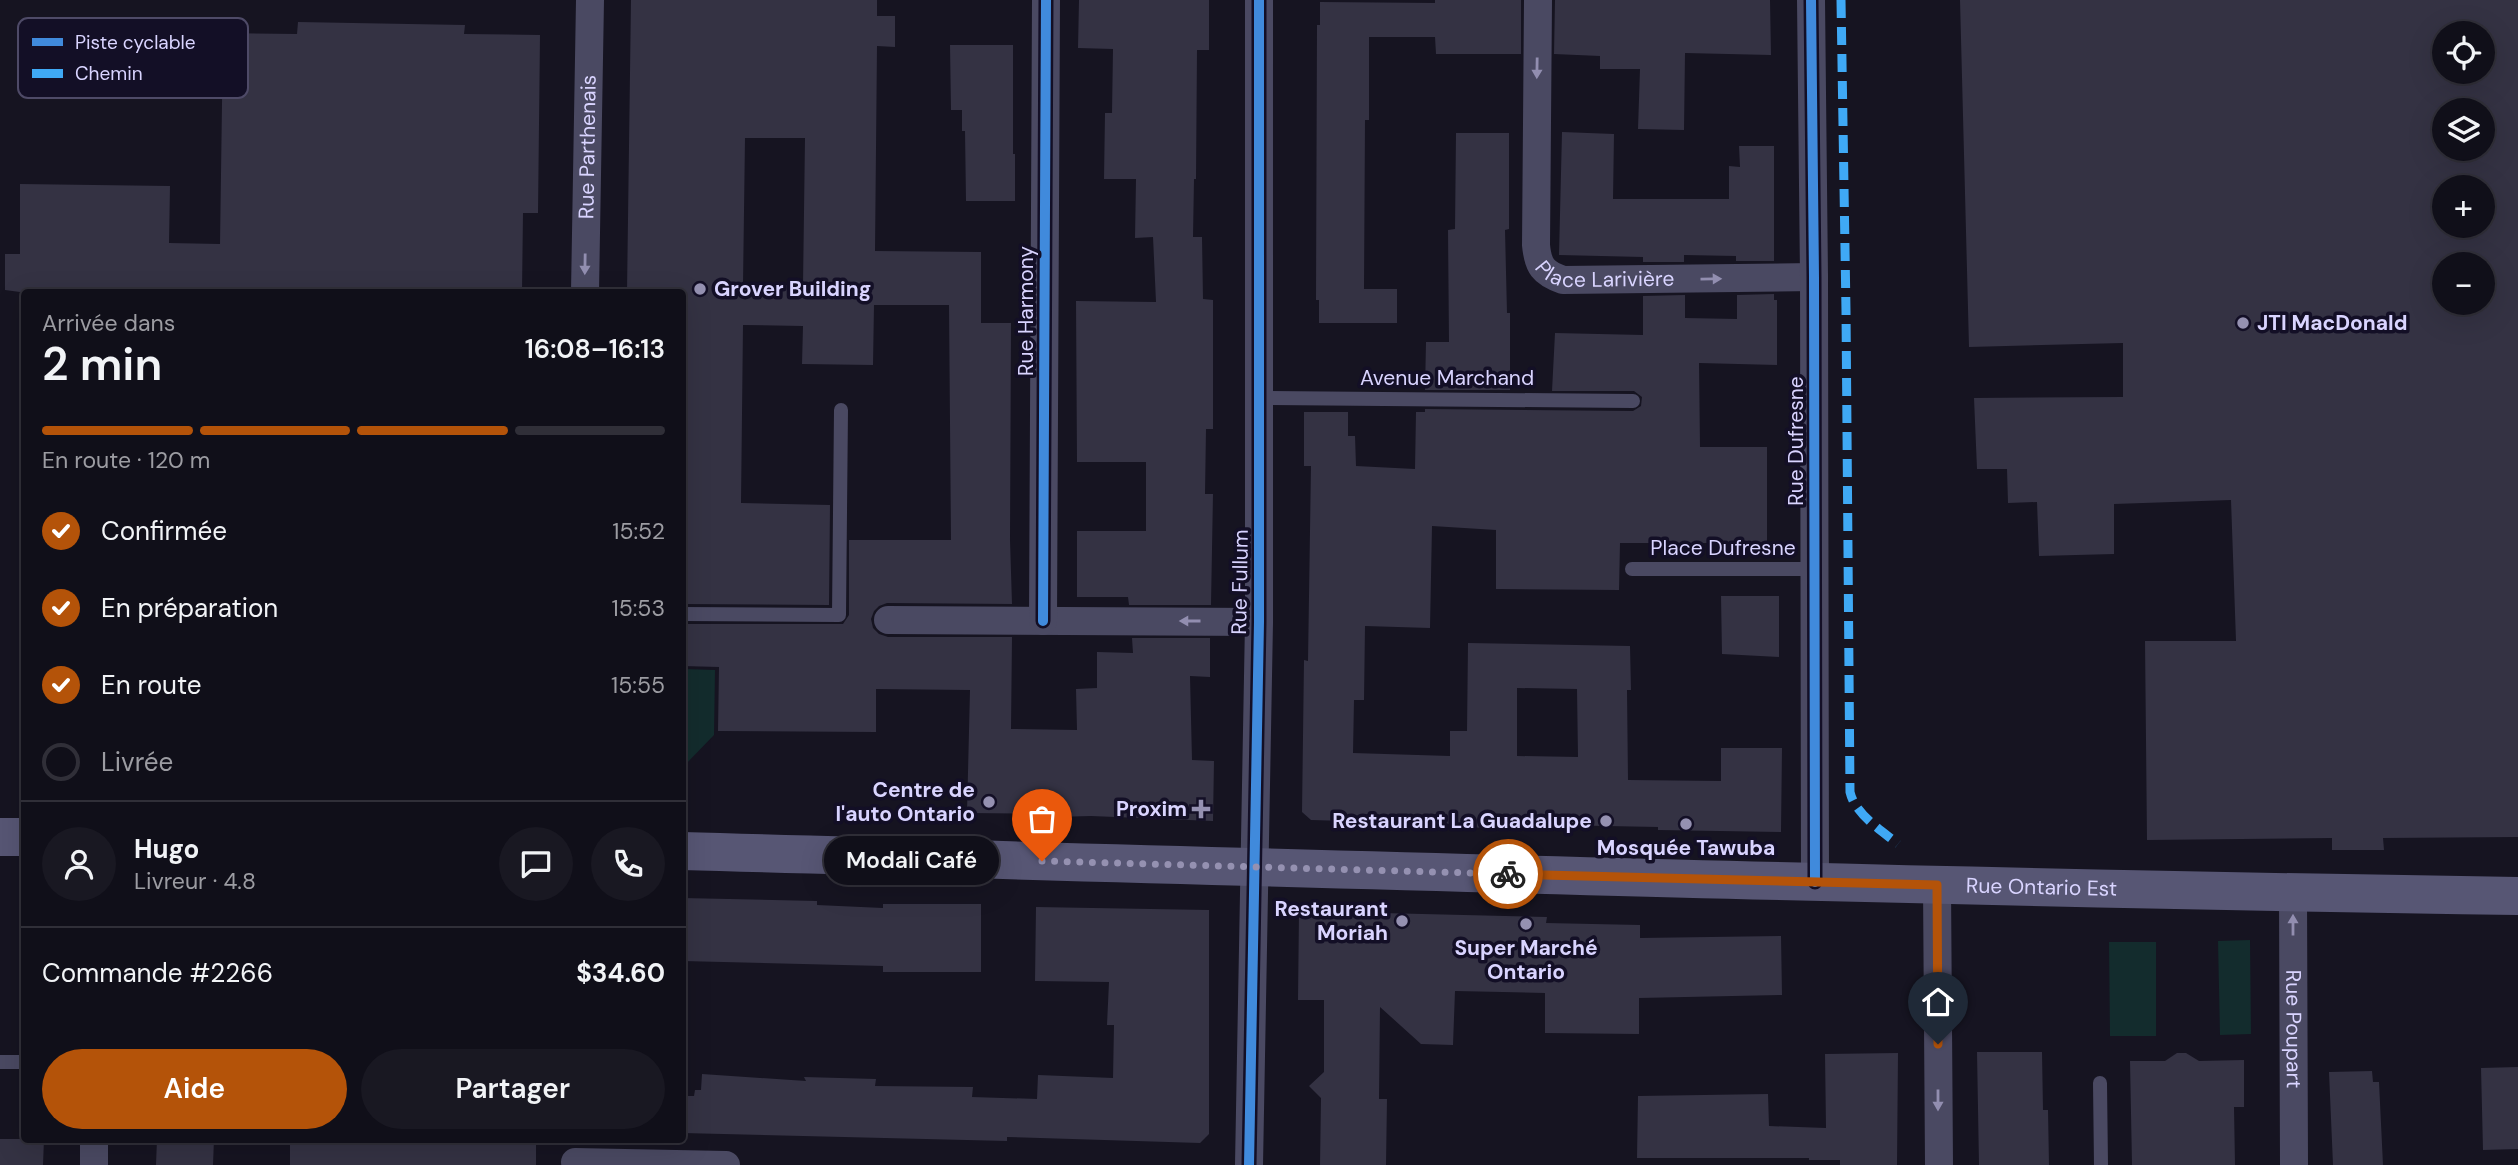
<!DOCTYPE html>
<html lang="fr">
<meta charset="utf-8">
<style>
:root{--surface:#100f19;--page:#191822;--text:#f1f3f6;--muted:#9c9ca2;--line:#302f38;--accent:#b45309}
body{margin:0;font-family:"DM Sans",sans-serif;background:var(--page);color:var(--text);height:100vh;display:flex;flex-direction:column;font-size:26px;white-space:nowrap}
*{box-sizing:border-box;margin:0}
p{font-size:23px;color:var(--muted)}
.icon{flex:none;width:38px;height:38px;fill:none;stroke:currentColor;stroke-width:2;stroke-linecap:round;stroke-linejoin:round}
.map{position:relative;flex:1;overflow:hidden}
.side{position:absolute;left:21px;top:289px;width:665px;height:854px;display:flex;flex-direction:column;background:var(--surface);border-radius:7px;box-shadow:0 7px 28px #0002,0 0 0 2px var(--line)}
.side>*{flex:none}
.buttons{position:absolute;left:2432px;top:21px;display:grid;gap:14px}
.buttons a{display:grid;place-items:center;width:63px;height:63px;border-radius:50%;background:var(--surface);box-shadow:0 7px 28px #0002,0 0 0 2px var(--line);font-size:35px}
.pin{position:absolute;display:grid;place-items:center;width:60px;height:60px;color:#fff;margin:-72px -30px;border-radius:50% 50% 50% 0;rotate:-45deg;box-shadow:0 0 7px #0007}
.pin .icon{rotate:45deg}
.courier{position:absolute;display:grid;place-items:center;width:70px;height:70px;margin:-35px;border:5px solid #b45309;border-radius:50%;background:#fff;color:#222;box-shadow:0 2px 9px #0007}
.bubble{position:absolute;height:49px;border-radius:24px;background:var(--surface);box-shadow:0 7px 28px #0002,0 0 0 2px var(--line);font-size:23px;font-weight:600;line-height:49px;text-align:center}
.summary em{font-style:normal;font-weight:600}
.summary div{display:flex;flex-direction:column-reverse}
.summary{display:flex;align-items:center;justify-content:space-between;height:119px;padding:0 21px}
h1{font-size:46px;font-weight:600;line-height:52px}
.bar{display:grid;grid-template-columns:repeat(4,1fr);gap:10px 7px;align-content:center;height:84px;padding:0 21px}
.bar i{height:9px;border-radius:5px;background:var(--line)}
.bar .selected{background:var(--accent)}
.bar p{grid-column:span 4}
.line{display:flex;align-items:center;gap:18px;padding:0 21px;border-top:2px solid var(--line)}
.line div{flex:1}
.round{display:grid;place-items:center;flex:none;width:74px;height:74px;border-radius:37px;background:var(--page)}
ol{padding:0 21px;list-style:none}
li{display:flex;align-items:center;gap:21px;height:77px}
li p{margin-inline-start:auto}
li .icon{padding:7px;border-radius:50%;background:var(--accent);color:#fff;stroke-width:4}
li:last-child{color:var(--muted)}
li i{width:38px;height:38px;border:4px solid var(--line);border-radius:50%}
.button{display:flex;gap:14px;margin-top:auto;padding:14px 21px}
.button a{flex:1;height:80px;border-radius:42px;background:var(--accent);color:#fff;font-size:28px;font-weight:600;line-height:80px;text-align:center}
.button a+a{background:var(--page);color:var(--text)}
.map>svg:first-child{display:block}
.green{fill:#132c2d}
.building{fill:#343243;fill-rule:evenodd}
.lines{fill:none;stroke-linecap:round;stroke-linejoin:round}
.lane{stroke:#4a4962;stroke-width:14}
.street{stroke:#4a4962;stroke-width:28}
.secondary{stroke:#575674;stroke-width:38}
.quiet{stroke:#3fa9f5;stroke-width:9;stroke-dasharray:18 9;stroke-linecap:butt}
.cycleway-casing{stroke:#130f26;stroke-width:15}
.cycleway{stroke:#408adc;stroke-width:10}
.oneway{fill:#928eb0}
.done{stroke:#9591b1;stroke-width:7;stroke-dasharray:0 12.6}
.route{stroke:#b45309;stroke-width:9}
.poi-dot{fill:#9591b1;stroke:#130f26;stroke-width:2.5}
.labels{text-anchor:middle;stroke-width:7;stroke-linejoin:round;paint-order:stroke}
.street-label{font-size:21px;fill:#d9d4ff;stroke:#130f26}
.poi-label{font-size:21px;font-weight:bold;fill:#d9d4ff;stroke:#130f26;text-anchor:end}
.key{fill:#130f26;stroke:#4e4a67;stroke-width:2}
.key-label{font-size:19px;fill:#d9d4ff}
</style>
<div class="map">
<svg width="2518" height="1165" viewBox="0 0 2518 1165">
<rect width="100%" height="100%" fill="#161421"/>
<!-- green -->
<path class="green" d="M683,669L715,670L714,735L683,767Z
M2250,940L2251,1034L2220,1035L2218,941Z
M2109,942H2156V1036H2110Z"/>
<!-- building -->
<path class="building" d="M631,0H877V16H895V47L877,46L875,251L981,252V323H1011L1010,540L1012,604L887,603L879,606L874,611L871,619L873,628L879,634L888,637H1012L1011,729L1077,730L1076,689L1097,688V652L1133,653L1132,638H1210V677L1190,676L1192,760L1214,761L1213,821L1091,816L1054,817V814L967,813L970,690L876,689V732L718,731L719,667L682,666V624H843L849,615V540H951L949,305H874L873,365L802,364L803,326L743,325L741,503L830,505L829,605L682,604V292H627ZM745,138H805L803,285H743Z
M1079,0H1209V50H1197L1196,179H1194L1193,237H1202L1203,299L1213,300V429H1206L1205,494H1213L1211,605H1129L1128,597H1077V531H1146V462H1077L1076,301L1156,302L1153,237L1135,238L1136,179H1104L1105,113H1112L1113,49L1078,48Z
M1435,0H1521V54H1436L1435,37H1369V120H1365L1364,289H1397V323H1319V300H1316L1317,25H1320V2L1435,3Z
M1555,0H1770L1771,55L1685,53L1684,130L1638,129L1640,69H1600V56L1554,54Z
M1960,0H2518V837L2383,838L2384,850H2332V838L2147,840L2145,641H2236L2231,500L2114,504V554L2039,556L2037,502L2008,503L2007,469H1977L1974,398L2123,397V343L1969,347ZM2445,33H2483V72H2445ZM2445,110H2483V149H2445ZM2445,187H2483V226H2445ZM2445,264H2483V303H2445Z
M298,22L465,25L464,34L540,35L538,213H523L522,292H20L5,290V254H20V184L170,186L169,243L220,244L223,33L297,34Z
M950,45H1013V154H1015V201H966L965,131H962V110H951Z
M1562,132L1614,134L1613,199H1729V166L1740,167L1739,146H1774V261H1736V256L1684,255V262H1643V257L1559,255Z
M1456,133H1509V229L1505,230L1507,313H1510V390H1425L1426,342H1449L1448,230L1455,229Z
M1774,294V300H1777V365L1699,363L1700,447H1767V543H1620L1619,590L1496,589V530L1432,526L1430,628L1365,626L1364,700H1354L1353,753L1450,756V731H1467L1468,643L1630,646L1631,690H1627L1628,780L1721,781V748H1782L1781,832L1658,830V827L1555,825V829L1449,827V824L1311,820L1302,812L1304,660L1308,661L1311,466H1304V412H1348V436H1355L1356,466L1415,469L1416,412H1425V409L1633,411L1641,406L1642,397L1634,391H1552L1555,333L1643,335V296L1685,295V318L1737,319V295ZM1517,688L1577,689L1578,757L1517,756Z
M1721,596H1779V657L1722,654Z
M682,898L817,901V905L883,908V904H981V972H883V966L682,961Z
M1036,907L1209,910V1134L1200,1143L1007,1137V1141L682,1133V1096H694L695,1090H701L702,1074L806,1081L804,1077L876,1079L875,1086L973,1087L972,1097L1037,1099L1038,1075L1113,1078L1114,1025H1107L1109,982L1035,981Z
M1299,911L1547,917L1546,923L1640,925V938L1781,936L1782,995L1639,998V1034L1545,1033V993L1455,991L1453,1045L1421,1044L1380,1007L1379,1099H1387L1386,1165H1320L1321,1098L1309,1086L1324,1072V1000H1298Z
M1977,1052H2042L2043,1110H2048L2049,1165H1979Z
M1898,1053L1897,1165H1840V1160H1809V1158H1637L1638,1096L1768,1094L1769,1126L1826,1128L1825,1054Z
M2177,1053H2186L2199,1061L2244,1060V1107H2234L2235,1165H2132L2130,1061H2165Z
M2518,1067V1149L2483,1150L2481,1068Z
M2372,1071L2373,1082H2379L2383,1165H2333L2329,1072Z
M0,1139H44L43,1165H0Z
M157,1139H214L213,1165H156Z
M290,1139H536V1165H290Z"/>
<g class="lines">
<!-- lane -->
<path class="lane" d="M1261,398L1633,401
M1632,569H1815
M682,614L839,615L841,410
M0,1062H24
M2100,1083L2101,1165"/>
<!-- street -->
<g class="street">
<path id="s1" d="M1538,0L1536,245C1538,266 1543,273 1563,280L1814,277"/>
<path d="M1811,0L1814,277L1815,882"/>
<path id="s2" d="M585,292L590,0"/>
<path d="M888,620L1259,622"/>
<path d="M1043,621L1046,0"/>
<path d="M1937,885L1939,1165"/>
<path id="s3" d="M2293,893L2294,1165"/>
<path d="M575,1162L726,1165"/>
<path d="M94,1165V1139"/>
<path d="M1249,1165L1259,622V0"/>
</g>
<!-- secondary -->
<g class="secondary">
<path d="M0,837H24"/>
<path id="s4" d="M682,851C1294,868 1906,887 2518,896"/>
</g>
<!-- quiet -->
<path class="quiet" d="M1841,0L1846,311L1850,792C1855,814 1882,831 1898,844"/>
<defs>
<path id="cycleway" d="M1811,0L1814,277L1815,882
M1043,621L1046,0
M1249,1165L1259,622V0"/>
</defs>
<!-- cycleway casing -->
<use href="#cycleway" class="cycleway-casing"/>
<!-- cycleway -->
<use href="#cycleway" class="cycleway"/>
</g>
<!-- one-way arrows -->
<defs><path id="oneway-solid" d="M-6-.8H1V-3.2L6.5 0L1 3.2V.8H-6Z" transform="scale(1.75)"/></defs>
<g class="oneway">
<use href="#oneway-solid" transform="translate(1537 68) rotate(91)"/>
<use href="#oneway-solid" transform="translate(585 264) rotate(91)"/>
<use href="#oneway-solid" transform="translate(1711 279) rotate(-1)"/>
<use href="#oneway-solid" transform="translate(1190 621) rotate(-180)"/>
<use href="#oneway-solid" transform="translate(2293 925) rotate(-90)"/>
<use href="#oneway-solid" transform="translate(1938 1100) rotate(90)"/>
</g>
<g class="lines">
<!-- done -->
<path class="done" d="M1042,861L1508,874"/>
<!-- route -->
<path class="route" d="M1508,874L1937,885L1938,1044"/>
</g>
<!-- markers -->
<g class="poi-dot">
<circle cx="700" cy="289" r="7"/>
<circle cx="2243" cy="323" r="7"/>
<circle cx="989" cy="802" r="7"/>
<path d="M1197.5 798.5h7v7h7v7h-7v7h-7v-7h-7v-7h7z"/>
<circle cx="1606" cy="821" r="7"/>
<circle cx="1686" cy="824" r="7"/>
<circle cx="1402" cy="921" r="7"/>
<circle cx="1526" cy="924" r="7"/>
</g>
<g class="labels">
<!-- street labels -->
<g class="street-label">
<text dy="7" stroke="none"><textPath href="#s2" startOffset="145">Rue Parthenais</textPath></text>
<text dy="7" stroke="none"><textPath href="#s1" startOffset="334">Place Larivière</textPath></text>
<text transform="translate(1026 311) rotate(-90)" y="7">Rue Harmony</text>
<text x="1447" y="385">Avenue Marchand</text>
<text transform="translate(1796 441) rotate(-90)" y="7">Rue Dufresne</text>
<text x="1723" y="555">Place Dufresne</text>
<text transform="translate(1240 582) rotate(-89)" y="7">Rue Fullum</text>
<text dy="7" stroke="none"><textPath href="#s4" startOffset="1360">Rue Ontario Est</textPath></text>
<text dy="7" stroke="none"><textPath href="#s3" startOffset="136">Rue Poupart</textPath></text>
</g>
<!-- poi labels -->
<g class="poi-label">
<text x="714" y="296" text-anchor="start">Grover Building</text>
<text x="2257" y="330" text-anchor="start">JTI MacDonald</text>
<text x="975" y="797">Centre de<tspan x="975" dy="24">l'auto Ontario</tspan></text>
<text x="1187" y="816">Proxim</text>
<text x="1592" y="828">Restaurant La Guadalupe</text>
<text x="1686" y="855" text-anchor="middle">Mosquée Tawuba</text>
<text x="1388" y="916">Restaurant<tspan x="1388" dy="24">Moriah</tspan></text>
<text x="1526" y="955" text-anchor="middle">Super Marché<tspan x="1526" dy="24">Ontario</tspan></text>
</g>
</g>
<!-- legend -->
<rect x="18" y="18" width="230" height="80" rx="10" class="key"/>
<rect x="32" y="38" width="31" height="8" fill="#408adc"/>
<rect x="32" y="69" width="31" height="9" fill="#3fa9f5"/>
<g class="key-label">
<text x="75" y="49">Piste cyclable</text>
<text x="75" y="80">Chemin</text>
</g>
</svg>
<div class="buttons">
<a><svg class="icon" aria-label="locate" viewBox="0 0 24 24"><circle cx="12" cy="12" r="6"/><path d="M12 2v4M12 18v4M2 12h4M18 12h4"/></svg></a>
<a><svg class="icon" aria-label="layers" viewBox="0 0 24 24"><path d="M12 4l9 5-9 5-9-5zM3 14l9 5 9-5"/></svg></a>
<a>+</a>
<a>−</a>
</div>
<div class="pin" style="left:1042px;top:861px;background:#ea580c"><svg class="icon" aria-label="bag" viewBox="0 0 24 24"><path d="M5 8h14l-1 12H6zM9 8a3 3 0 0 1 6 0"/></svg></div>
<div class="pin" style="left:1938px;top:1044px;background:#1f2937"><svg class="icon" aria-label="home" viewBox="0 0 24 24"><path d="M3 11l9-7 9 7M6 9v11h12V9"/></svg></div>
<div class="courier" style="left:1508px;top:874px"><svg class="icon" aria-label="bike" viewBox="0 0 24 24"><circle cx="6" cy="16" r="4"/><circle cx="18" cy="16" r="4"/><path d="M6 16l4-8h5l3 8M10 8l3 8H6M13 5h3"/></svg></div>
<div class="bubble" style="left:824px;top:836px;width:175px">Modali Café</div>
<section class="side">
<div class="summary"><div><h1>2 min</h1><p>Arrivée dans</p></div><em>16:08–16:13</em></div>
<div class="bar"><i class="selected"></i><i class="selected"></i><i class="selected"></i><i></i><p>En route · 120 m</p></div>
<ol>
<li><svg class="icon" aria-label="check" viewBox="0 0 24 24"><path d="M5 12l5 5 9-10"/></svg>Confirmée<p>15:52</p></li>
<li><svg class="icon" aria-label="check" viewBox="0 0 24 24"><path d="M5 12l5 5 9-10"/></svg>En préparation<p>15:53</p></li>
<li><svg class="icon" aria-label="check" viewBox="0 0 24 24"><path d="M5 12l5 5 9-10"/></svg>En route<p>15:55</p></li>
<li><i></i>Livrée</li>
</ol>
<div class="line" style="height:126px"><a class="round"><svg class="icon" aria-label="person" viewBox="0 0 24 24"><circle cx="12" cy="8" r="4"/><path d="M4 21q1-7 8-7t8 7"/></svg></a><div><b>Hugo</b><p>Livreur · 4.8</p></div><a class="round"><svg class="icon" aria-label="chat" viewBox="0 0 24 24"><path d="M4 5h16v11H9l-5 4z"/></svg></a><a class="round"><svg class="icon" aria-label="phone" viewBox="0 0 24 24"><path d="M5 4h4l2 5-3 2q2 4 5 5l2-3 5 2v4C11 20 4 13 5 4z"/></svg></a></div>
<div class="line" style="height:91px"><div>Commande #2266</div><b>$34.60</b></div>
<div class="button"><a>Aide</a><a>Partager</a></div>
</section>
</div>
